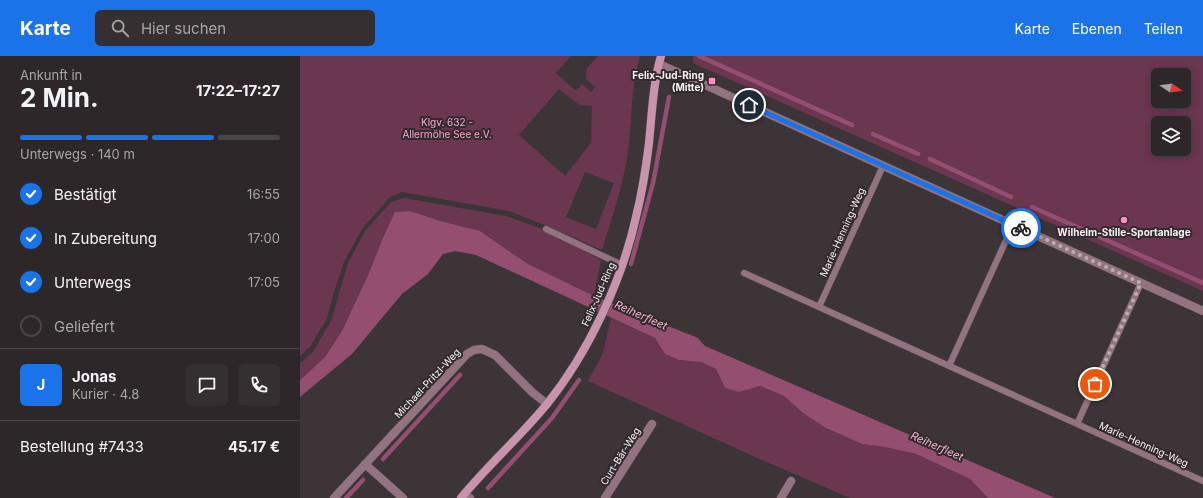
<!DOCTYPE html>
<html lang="de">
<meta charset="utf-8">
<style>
:root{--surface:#2e2729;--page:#362f31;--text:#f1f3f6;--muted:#a7a5a8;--line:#494446;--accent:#1a73e8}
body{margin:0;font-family:Inter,sans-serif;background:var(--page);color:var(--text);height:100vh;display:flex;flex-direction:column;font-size:15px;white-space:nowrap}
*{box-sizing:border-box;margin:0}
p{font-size:13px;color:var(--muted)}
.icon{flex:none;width:22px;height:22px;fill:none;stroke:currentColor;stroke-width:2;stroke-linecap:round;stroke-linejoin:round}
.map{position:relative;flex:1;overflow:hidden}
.drawer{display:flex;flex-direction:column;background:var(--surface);width:300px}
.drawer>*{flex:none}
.needle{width:26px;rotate:103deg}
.controls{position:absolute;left:851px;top:12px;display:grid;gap:8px}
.controls a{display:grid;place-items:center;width:40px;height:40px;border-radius:6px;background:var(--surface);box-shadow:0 2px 10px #0003,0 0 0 1px var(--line);font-size:20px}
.pin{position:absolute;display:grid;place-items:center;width:34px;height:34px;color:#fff;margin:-17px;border:2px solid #fff;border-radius:50%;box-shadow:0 1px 4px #0007}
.courier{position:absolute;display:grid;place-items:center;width:40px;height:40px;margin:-20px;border:3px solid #1a73e8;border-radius:50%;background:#fff;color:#222;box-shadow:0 1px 5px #0007}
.headline em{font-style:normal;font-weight:700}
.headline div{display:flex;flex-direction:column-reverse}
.headline{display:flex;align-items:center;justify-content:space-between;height:68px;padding:0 20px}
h1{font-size:26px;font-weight:700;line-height:30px}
.bar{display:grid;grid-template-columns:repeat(4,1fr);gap:6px 4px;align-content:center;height:48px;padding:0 20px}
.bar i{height:5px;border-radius:3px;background:var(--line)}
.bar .current{background:var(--accent)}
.bar p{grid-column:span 4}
.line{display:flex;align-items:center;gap:10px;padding:0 20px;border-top:1px solid var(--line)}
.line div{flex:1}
.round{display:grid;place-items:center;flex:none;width:42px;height:42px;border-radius:6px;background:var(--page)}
ol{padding:0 20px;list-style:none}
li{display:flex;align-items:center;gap:12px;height:44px}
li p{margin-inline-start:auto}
li .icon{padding:4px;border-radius:50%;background:var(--accent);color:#fff;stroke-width:4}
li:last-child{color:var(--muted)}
li i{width:22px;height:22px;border:2px solid var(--line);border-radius:50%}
header{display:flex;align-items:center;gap:24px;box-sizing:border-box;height:56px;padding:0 20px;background:var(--accent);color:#fff}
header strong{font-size:19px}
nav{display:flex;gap:22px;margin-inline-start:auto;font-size:14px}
.search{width:280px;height:36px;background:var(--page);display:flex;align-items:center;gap:10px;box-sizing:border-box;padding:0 14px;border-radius:6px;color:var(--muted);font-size:15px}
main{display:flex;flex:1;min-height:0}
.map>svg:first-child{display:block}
.green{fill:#6b3650;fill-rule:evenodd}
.water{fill:#944e70}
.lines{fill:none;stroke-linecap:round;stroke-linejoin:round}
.stream{stroke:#944e70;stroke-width:4.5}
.lane-casing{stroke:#5b5255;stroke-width:7}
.street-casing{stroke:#5b5255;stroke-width:9}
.secondary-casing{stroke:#5b5255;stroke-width:9}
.lane{stroke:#947381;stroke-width:6}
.street{stroke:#947381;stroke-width:8}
.secondary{stroke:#c894ab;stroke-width:8}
.done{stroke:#b7b0b2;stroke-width:4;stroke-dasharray:0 7.2}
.route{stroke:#1a73e8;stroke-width:5}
.poi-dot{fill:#fc8fc3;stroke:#322a2d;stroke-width:1.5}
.labels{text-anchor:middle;stroke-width:4;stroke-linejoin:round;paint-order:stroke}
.poi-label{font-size:10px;font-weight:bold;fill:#f8f2f5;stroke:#322a2d;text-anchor:end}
.park-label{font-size:10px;fill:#fba9cf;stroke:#322a2d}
.street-label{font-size:10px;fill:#f8f2f5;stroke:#322a2d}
.water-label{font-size:11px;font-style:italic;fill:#f7b9d4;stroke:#322a2d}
</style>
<header>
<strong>Karte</strong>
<div class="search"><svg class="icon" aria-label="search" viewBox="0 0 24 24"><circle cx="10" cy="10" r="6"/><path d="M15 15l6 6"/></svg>Hier suchen</div>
<nav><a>Karte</a><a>Ebenen</a><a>Teilen</a></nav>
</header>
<main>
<section class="drawer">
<div class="headline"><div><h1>2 Min.</h1><p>Ankunft in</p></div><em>17:22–17:27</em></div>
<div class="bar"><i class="current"></i><i class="current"></i><i class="current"></i><i></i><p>Unterwegs · 140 m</p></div>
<ol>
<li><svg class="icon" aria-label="check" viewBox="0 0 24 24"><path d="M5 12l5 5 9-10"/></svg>Bestätigt<p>16:55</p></li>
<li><svg class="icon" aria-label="check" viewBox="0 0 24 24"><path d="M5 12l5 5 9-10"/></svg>In Zubereitung<p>17:00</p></li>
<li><svg class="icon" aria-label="check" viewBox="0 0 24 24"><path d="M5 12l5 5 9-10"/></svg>Unterwegs<p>17:05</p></li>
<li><i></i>Geliefert</li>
</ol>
<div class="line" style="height:72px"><b class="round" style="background:var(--accent);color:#fff">J</b><div><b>Jonas</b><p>Kurier · 4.8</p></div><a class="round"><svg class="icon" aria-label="chat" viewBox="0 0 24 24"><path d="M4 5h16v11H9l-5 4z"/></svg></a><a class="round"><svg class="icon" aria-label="phone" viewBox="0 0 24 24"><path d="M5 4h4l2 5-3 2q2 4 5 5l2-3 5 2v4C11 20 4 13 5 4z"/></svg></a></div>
<div class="line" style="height:52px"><div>Bestellung #7433</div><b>45.17 €</b></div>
</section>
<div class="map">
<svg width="903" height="442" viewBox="0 0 903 442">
<rect width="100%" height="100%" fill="#3d3437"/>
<!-- green -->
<path class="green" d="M0,0H271L256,17L276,35L282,28L291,36L295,31L286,23L287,12L298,0H340C331,31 332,57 329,88C325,124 313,159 302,194L250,171L209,155L102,136L90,141L62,173L44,206L34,236L27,262L10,291L0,300ZM259,33L279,49L292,50L291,87L265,120L219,79ZM285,116L314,127L296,173L266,161Z
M393,0H903V235L393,7ZM858,19H884V45H858ZM858,67H884V93H858Z
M104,142L206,160L245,174L301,204L294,240L228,208L180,175L140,165L110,155L96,156L82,184L69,217L42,275L25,301L0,324V307L13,296L31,265L48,207L65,175L91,146Z
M311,262L355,282L365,298L379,304L401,306L416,313L425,332L439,336L460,330L484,340L503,357L524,371L562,388L585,391L616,398L670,423L688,442H550L455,401L288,325L303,297Z"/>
<!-- water -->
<path class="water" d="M110,155L140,165L180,175L228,208L294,240L398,282L405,290L755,442H688L670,423L616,398L585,391L562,388L524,371L503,357L484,340L460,330L439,336L425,332L416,313L401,306L379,304L365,298L355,282L176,199L155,195L143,198L128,218L102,238L52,298L0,341V324L25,301L42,275L69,217L82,184L95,156Z"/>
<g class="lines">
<!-- stream -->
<path class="stream" d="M399,0L552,69
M573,78L618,98
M630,103L711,141
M732,151L903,227
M331,208L353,127L369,41
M83,403L160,319
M188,432L252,362L279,324
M46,442L63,424"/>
<defs>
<path id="lane" d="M246,173L322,209
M444,217L903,425
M519,251L583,110
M649,310L713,169
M777,368L841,227"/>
<path id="street" d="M359,8L903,255
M65,408L103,442
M165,438L170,442
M34,442L167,298L174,294L182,293L195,299L232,336L247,348
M305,442L352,368
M481,442L491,425"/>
<path id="secondary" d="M161,442C188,409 220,381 247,348C288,297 322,225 336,161C342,137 346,112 349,87C352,57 353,28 361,0"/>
</defs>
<!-- lane casing -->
<use href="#lane" class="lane-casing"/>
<!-- street casing -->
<use href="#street" class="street-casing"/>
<!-- secondary casing -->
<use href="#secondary" class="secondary-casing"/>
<!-- lane -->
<use href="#lane" class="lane"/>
<!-- street -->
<use href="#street" class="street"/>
<!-- secondary -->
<use href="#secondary" class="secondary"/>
</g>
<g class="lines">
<!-- done -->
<path class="done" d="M721,172L841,227L795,328"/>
<!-- route -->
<path class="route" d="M449,49L721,172"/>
</g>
<!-- markers -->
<g class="poi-dot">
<rect x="408" y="21" width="8" height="8" rx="2"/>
<circle cx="824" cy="164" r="4"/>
</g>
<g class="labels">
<!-- poi labels -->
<g class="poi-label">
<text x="404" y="23">Felix-Jud-Ring<tspan x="404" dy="12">(Mitte)</tspan></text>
<text x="824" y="180" text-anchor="middle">Wilhelm-Stille-Sportanlage</text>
</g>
<!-- park labels -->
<g class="park-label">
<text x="147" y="70">Klgv. 632 -<tspan x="147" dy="12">Allermöhe See e.V.</tspan></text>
</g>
<!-- street labels -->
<g class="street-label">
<text transform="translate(542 176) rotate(-66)" y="4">Marie-Henning-Weg</text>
<text transform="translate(298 238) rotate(-66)" y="4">Felix-Jud-Ring</text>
<text transform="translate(127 327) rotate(-47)" y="4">Michael-Pritzl-Weg</text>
<text transform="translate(844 388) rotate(24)" y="4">Marie-Henning-Weg</text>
<text transform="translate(320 400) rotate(-58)" y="4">Curt-Bär-Weg</text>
</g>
<!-- water labels -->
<g class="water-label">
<text transform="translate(341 259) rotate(24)" y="4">Reiherfleet</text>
<text transform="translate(637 390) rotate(24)" y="4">Reiherfleet</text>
</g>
</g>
</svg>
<div class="controls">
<a><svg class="needle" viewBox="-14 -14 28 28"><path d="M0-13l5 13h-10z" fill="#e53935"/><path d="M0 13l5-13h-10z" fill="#a7a5a8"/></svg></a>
<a><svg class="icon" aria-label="layers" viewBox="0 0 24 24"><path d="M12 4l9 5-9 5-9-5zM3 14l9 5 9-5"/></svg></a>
</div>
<div class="pin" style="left:795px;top:328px;background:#ea580c"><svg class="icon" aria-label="bag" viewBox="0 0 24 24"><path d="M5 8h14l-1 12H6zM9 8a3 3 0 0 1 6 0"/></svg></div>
<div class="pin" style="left:449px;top:49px;background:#1f2937"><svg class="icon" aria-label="home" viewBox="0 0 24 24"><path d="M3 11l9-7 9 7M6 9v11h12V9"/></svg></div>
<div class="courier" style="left:721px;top:172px"><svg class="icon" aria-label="bike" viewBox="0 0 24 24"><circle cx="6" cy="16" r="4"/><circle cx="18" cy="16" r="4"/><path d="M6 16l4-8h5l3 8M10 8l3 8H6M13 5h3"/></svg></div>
</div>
</main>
